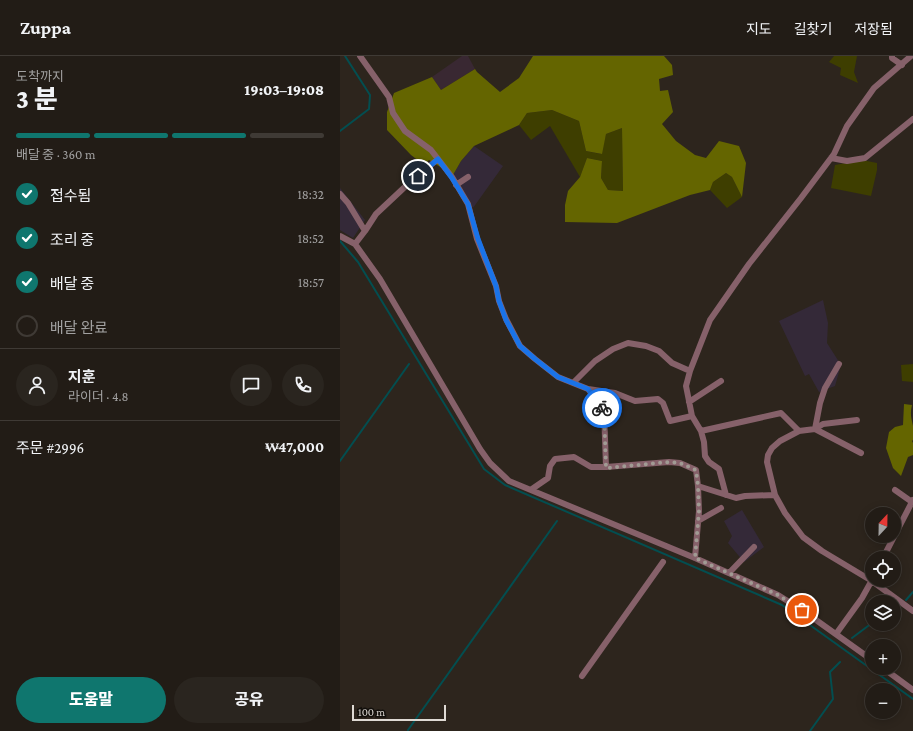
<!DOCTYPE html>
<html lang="ko">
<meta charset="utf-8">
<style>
:root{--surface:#221c16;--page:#2a251f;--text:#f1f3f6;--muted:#a2a1a1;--line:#3f3a35;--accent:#0f766e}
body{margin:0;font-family:"Crimson Pro","Noto Sans KR",serif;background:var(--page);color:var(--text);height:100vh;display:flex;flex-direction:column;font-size:15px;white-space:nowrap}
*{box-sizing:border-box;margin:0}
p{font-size:13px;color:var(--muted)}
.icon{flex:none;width:22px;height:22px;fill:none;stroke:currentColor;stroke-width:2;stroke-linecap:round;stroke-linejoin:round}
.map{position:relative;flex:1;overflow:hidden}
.panel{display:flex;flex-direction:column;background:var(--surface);width:340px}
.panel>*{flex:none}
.needle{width:26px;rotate:22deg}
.controls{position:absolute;left:525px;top:451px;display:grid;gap:8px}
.controls a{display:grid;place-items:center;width:36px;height:36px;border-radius:50%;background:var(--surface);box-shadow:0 2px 10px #0003,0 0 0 1px var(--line);font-size:20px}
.scale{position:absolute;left:12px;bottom:10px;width:94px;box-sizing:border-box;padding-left:4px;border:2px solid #dfdad4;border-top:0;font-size:11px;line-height:14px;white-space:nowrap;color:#dfdad4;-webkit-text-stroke:3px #120f0b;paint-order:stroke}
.pin{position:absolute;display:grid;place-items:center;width:34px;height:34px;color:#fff;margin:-17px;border:2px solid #fff;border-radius:50%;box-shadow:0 1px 4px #0007}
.courier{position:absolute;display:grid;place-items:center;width:40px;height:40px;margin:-20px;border:3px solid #1a73e8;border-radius:50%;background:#fff;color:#222;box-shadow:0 1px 5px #0007}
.summary em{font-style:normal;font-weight:800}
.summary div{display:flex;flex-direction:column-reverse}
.summary{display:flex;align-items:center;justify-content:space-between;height:68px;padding:0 16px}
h1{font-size:26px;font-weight:800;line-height:30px}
.bar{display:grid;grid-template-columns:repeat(4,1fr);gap:6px 4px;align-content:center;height:48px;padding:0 16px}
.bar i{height:5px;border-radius:3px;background:var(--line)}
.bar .active{background:var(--accent)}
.bar p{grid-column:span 4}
.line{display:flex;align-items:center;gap:10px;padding:0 16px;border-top:1px solid var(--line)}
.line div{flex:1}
.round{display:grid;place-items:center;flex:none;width:42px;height:42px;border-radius:21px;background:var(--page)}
ol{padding:0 16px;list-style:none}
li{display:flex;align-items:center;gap:12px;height:44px}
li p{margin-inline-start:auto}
li .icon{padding:4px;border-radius:50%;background:var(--accent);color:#fff;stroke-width:4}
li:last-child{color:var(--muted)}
li i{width:22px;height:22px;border:2px solid var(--line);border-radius:50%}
.cta{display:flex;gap:8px;margin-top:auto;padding:8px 16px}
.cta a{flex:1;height:46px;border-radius:24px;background:var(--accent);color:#fff;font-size:16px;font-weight:800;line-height:46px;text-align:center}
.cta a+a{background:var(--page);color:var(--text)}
header{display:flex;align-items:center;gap:24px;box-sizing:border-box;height:56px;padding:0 20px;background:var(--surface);border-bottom:1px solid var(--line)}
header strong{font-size:19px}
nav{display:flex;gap:22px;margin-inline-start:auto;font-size:14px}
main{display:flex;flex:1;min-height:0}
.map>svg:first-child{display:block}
.industrial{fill:#342938}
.education{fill:#392832}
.green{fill:#3e3e00}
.forest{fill:#646500}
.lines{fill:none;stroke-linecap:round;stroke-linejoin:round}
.stream{stroke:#034e50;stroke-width:2}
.minor{stroke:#86616a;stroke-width:6}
.done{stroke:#a19b94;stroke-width:4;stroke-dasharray:0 7.2}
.route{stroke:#1a73e8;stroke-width:5}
</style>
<header>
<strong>Zuppa</strong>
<nav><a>지도</a><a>길찾기</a><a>저장됨</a></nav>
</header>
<main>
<section class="panel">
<div class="summary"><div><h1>3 분</h1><p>도착까지</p></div><em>19:03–19:08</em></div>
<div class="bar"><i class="active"></i><i class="active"></i><i class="active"></i><i></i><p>배달 중 · 360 m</p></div>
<ol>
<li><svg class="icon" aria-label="check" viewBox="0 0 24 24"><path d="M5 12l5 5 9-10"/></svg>접수됨<p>18:32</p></li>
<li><svg class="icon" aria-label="check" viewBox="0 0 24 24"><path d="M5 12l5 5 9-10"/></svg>조리 중<p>18:52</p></li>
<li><svg class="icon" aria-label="check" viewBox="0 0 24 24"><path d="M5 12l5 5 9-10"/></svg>배달 중<p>18:57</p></li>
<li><i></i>배달 완료</li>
</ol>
<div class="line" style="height:72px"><a class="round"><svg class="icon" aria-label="person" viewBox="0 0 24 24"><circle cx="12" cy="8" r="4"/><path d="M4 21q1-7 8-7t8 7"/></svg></a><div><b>지훈</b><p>라이더 · 4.8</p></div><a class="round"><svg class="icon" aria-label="chat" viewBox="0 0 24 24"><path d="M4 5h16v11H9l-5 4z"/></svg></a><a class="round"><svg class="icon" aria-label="phone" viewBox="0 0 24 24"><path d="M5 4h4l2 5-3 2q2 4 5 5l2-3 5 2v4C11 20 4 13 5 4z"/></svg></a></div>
<div class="line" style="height:52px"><div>주문 #2996</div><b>₩47,000</b></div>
<div class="cta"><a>도움말</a><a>공유</a></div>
</section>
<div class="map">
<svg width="573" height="675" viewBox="0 0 573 675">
<rect width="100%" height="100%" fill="#2d251d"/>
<!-- industrial -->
<path class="industrial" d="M134,90L163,110L133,152L113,119L121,105Z
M0,132L25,164L13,182L0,174Z
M483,244L488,267L487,287L501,309L495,330L479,336L469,318L465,320L439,265Z
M402,454L424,491L404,506L388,487L392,480L384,465Z"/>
<!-- education -->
<path class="education" d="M122,0H128L135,13L101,34L92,21Z"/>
<!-- green -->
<path class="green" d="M494,0H517L514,16L518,27L500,19L501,12L489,6Z
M212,54L239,65L246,95L261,98L266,78L282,72L283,135L268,134L261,122L262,105L247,102L240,121L210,70L191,84L179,69L187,57Z
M522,104L537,107V114L531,140L491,132L495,109Z
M386,117L392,121L402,141L387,152L370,134L373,126Z
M573,308V326L562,325L561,309Z"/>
<!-- forest -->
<path class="forest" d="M193,0H324L332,9L333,19L319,23L320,35L328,34L333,56L322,68L336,85L355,99L366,102L379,85L399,90L406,107L402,141L392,121L386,117L373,126L370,134L350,139L277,167L225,166V149L228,135L240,121L247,102L262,105L261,122L268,134L283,135L282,72L266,78L262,98L246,95L239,65L212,54L187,57L179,69L134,90L121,105L113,119L89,104L84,109L71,99L47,74V56L54,37L92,21L101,34L135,13L137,16L160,36L179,22Z
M564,348L572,349C570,358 571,361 573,370C573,374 573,380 573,384L572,385L573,387V399L568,401L561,420L553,412L546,392L549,376L555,371L563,369Z"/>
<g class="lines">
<!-- stream -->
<path class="stream" d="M0,75L29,53L30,39L5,0
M0,185L18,206L144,413L165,429L442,549L573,643
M0,405L69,308
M566,544L573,536
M554,554L558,551
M512,582L532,567
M68,674L217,465
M470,675L493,643L490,616L500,606"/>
<!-- minor -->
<path class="minor" d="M20,0L49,41L53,57L65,75L91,94L98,103
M552,0V2L562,9
M491,102L507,105L525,102L573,63
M116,129L128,121
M0,138L8,147L25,175
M0,180L15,188L40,223L140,393L150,407L169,425L355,502L438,539L462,554L532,604
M15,188L25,175L36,158L68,128L98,103L112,121L128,148L137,183L156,230L159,245L166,263L180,290L195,303L218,321L248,333L264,354L266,411
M499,308L485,332L480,347L475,373L521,397
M233,327L255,305L273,293L288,287L306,290L319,295L332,307L350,315
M248,333L275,337L295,345L318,343L323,347L330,365L352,360L361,375L441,357L459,375
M349,346L381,325
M352,360L346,330L350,315L370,264L409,208L461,142L494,98L507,70L534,32L571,0
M361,375L364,386L365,400L369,406L379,413L386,439
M358,430L396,442L405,440L435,439L445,457L463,481L482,495L532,525L573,555
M192,433L208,422L210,410L215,403L234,401L251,411H266L329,406L340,407L356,414L358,430L359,455L355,502
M555,434L572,446
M435,439L427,406L428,399L432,392L440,385L459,375L475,373L483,368L517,364
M358,465L381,452
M543,502L573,444
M389,517L414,491
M496,578L522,542L532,524
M543,612L573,634
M242,620L323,506"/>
</g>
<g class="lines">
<!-- done -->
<path class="done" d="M262,352L264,354L266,412L329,406L340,407L356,414L358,430L359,455L355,502L438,539L462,554"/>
<!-- route -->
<path class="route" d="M78,120L98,103L112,122L128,148L138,183L156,230L159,245L166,264L180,290L195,303L218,321L248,333L262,352"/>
</g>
</svg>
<div class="controls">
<a><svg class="needle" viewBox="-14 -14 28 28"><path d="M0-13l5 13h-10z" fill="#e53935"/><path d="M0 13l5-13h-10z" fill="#a2a1a1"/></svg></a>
<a><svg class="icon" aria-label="locate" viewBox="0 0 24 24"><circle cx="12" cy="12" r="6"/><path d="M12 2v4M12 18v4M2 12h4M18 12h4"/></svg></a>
<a><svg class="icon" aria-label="layers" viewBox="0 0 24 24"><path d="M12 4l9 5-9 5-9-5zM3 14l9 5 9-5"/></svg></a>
<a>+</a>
<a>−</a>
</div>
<div class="scale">100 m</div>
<div class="pin" style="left:462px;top:554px;background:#ea580c"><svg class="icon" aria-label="bag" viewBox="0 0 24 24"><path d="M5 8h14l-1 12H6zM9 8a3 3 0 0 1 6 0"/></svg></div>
<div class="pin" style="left:78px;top:120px;background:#1f2937"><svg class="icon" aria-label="home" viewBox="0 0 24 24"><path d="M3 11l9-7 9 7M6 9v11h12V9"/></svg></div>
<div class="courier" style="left:262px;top:352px"><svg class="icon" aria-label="bike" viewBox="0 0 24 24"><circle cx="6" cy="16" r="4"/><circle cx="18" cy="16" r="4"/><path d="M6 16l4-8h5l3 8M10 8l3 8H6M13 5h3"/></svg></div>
</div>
</main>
